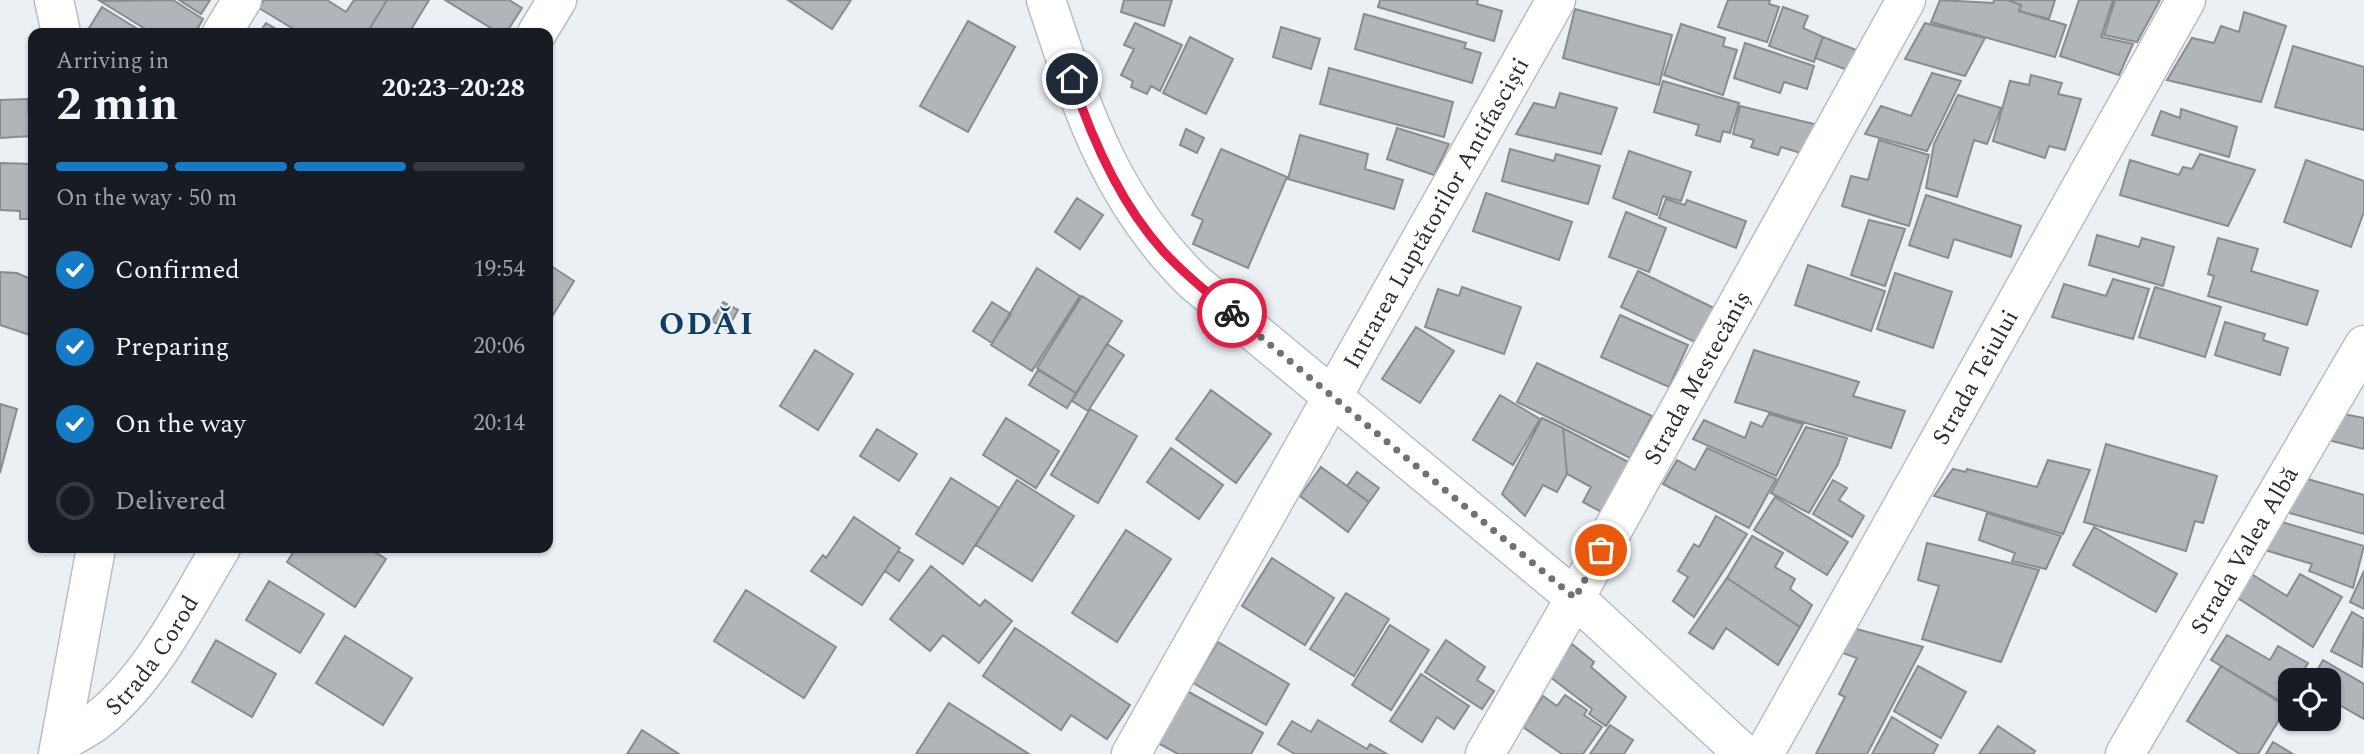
<!DOCTYPE html>
<meta charset="utf-8">
<style>
:root{--surface:#171b24;--page:#242831;--text:#f1f3f6;--muted:#9ea1a6;--line:#363941;--accent:#157bc6}
body{margin:0;font-family:Spectral,serif;background:var(--page);color:var(--text);height:100vh;display:flex;flex-direction:column;font-size:26px;white-space:nowrap}
*{box-sizing:border-box;margin:0}
p{font-size:23px;color:var(--muted)}
.icon{flex:none;width:38px;height:38px;fill:none;stroke:currentColor;stroke-width:2;stroke-linecap:round;stroke-linejoin:round}
.map{position:relative;flex:1;overflow:hidden}
.details{position:absolute;left:28px;top:28px;width:525px;height:525px;display:flex;flex-direction:column;background:var(--surface);border-radius:14px;box-shadow:0 2px 5px #0004}
.details>*{flex:none}
.controls{position:absolute;left:2278px;top:668px;display:grid;gap:14px}
.controls a{display:grid;place-items:center;width:63px;height:63px;border-radius:14px;background:var(--surface);box-shadow:0 2px 5px #0004;font-size:35px}
.pin{position:absolute;display:grid;place-items:center;width:60px;height:60px;color:#fff;margin:-30px;border:4px solid #fff;border-radius:50%;box-shadow:0 2px 7px #0007}
.courier{position:absolute;display:grid;place-items:center;width:70px;height:70px;margin:-35px;border:5px solid #e11d48;border-radius:50%;background:#fff;color:#222;box-shadow:0 2px 9px #0007}
.summary em{font-style:normal;font-weight:700}
.summary div{display:flex;flex-direction:column-reverse}
.summary{display:flex;align-items:center;justify-content:space-between;height:119px;padding:0 28px}
h1{font-size:46px;font-weight:700;line-height:52px}
.bar{display:grid;grid-template-columns:repeat(4,1fr);gap:10px 7px;align-content:center;height:84px;padding:0 28px}
.bar i{height:9px;border-radius:5px;background:var(--line)}
.bar .selected{background:var(--accent)}
.bar p{grid-column:span 4}
ol{padding:0 28px;list-style:none}
li{display:flex;align-items:center;gap:21px;height:77px}
li p{margin-inline-start:auto}
li .icon{padding:7px;border-radius:50%;background:var(--accent);color:#fff;stroke-width:4}
li:last-child{color:var(--muted)}
li i{width:38px;height:38px;border:4px solid var(--line);border-radius:50%}
.map>svg:first-child{display:block}
.building{fill:#b0b5b9;stroke:#888c90;stroke-width:2}
.lines{fill:none;stroke-linecap:round;stroke-linejoin:round}
.minor-casing{stroke:#b9bec2;stroke-width:41}
.tertiary-casing{stroke:#b9bec2;stroke-width:41}
.minor{stroke:#fff;stroke-width:38}
.tertiary{stroke:#fff;stroke-width:38}
.done{stroke:#6f7275;stroke-width:7;stroke-dasharray:0 12.6}
.route{stroke:#e11d48;stroke-width:9}
.labels{text-anchor:middle;stroke-width:5;stroke-linejoin:round;paint-order:stroke}
.street-label{font-size:24px;fill:#2c2e30;stroke:#ebf0f5}
.district-label{font-size:32px;font-weight:bold;letter-spacing:2px;fill:#0f3c61;stroke:#ebf0f5}
</style>
<div class="map">
<svg width="2364" height="754" viewBox="0 0 2364 754">
<rect width="100%" height="100%" fill="#ebf0f5"/>
<!-- building -->
<path class="building" d="M173,0L203,19L195,33H152L100,1Z
M179,0H210L201,14Z
M264,0H327L346,12L354,0H387L367,33H300L259,8Z
M387,0H429L409,33H367Z
M445,0H509L522,8L506,33H499Z
M788,0H851L832,29Z
M1124,0H1172L1164,26L1121,12Z
M1380,0H1478L1477,4L1502,11L1494,41L1378,7Z
M1728,0H1770L1769,4L1779,7L1767,42L1718,27Z
M1940,0L1993,3L1994,0H2007L2021,5L2019,11L2066,25L2055,57L1931,22Z
M2007,0H2055L2049,19L2019,11L2021,5Z
M2079,0H2113L2101,37L2133,44L2119,75L2060,56Z
M2115,0H2160L2137,42L2104,35Z
M102,7L144,33H86Z
M1783,7L1808,16L1803,28L1823,37L1814,62L1769,46Z
M1575,9L1672,35L1659,85L1563,58Z
M2244,12L2286,26L2261,102L2167,80L2192,38L2214,43L2221,26L2239,32Z
M1364,14L1466,43L1464,48L1481,53L1472,83L1355,49Z
M968,21L1015,47L968,132L920,106Z
M266,23L283,33H259Z
M1135,23L1182,45L1160,91L1151,86L1147,94L1131,87L1133,81L1121,75L1134,49L1124,45Z
M1925,23L1985,38L1965,76L1905,59Z
M1681,24L1725,38L1723,46L1737,50L1723,95L1664,75Z
M1281,27L1320,39L1311,69L1273,57Z
M1190,37L1233,59L1206,114L1163,93Z
M1823,37L1859,51L1850,71L1815,58Z
M1745,43L1814,66L1807,89L1784,82L1780,93L1734,78Z
M2293,46L2364,67V130L2275,107Z
M1329,68L1453,102L1444,137L1320,104Z
M1932,73L1961,81L1927,151L1865,134L1881,106L1911,116Z
M2031,75L2062,83L2058,94L2081,99L2065,150L2049,146L2045,158L1993,141L2010,81L2029,85Z
M1663,81L1739,103L1730,133L1723,131L1720,142L1696,135L1699,125L1654,112Z
M1560,93L1617,108L1601,154L1516,134L1534,103L1555,108Z
M1958,95L2001,108L1987,144L1974,140L1957,197L1926,188L1934,144Z
M28,99L30,136L0,138V100Z
M1740,106L1818,125L1801,153L1781,147L1778,155L1751,147L1754,140L1733,134Z
M2181,109L2237,127L2229,157L2152,135L2161,111L2180,118Z
M1397,128L1449,144L1434,175L1387,159Z
M1186,129L1204,138L1197,153L1180,145Z
M1300,135L1368,154L1365,169L1403,180L1394,209L1288,179Z
M1879,140L1929,155L1909,226L1842,206L1851,176L1868,180Z
M1221,149L1287,177L1248,268L1193,244L1203,220L1192,215Z
M1510,149L1554,161L1556,154L1600,166L1588,204L1502,181Z
M1629,151L1691,172L1681,201L1663,196L1657,215L1613,198Z
M2200,154L2255,170L2228,226L2120,195L2130,160L2179,175L2183,167L2192,169Z
M2306,160L2364,181V212L2351,247L2284,222Z
M0,163L33,164V219H20V211L0,210Z
M1486,193L1572,222L1559,260L1473,231Z
M1926,195L2021,226L2011,257L1954,239L1948,258L1909,245Z
M1077,198L1103,215L1080,249L1055,232Z
M1666,199L1685,205L1687,200L1746,221L1736,248L1659,218Z
M1626,212L1666,228L1649,272L1609,257Z
M1869,220L1905,229L1885,286L1851,275Z
M2097,235L2139,247L2142,238L2174,247L2163,286L2089,265Z
M2218,238L2258,249L2251,271L2318,291L2307,325L2208,296L2214,276L2208,274Z
M548,264L574,281L548,323Z
M1808,265L1885,291L1871,331L1795,305Z
M1037,268L1080,296L1032,371L991,345Z
M1638,271L1714,308L1697,343L1621,307Z
M0,272L17,273L33,280V336L0,325Z
M1895,273L1952,292L1933,348L1877,329Z
M2113,279L2149,289L2133,339L2052,317L2064,284L2106,296Z
M1462,287L1521,307L1504,354L1425,327L1438,289L1459,296Z
M2155,287L2221,307L2205,357L2139,337Z
M1082,296L1122,321L1076,393L1037,368Z
M723,302L738,310L727,330L712,321Z
M992,302L1011,314L992,343L973,331Z
M1620,315L1688,345L1669,387L1601,357Z
M2225,322L2265,334L2263,340L2288,348L2280,375L2215,355Z
M1416,327L1454,351L1420,403L1382,379Z
M1107,344L1124,355L1088,411L1072,401Z
M815,350L853,374L818,430L780,406Z
M1754,350L1859,382L1853,396L1905,411L1891,448L1735,402Z
M1537,363L1652,416L1630,458L1517,402Z
M1038,370L1076,393L1067,408L1029,385Z
M1211,390L1271,434L1236,483L1176,439Z
M1500,395L1540,419L1513,465L1473,440Z
M0,404L17,409L0,473Z
M1090,409L1137,436L1098,503L1051,475Z
M1769,414L1803,424L1776,476L1693,439L1704,420L1745,438L1751,422L1762,427Z
M2343,414L2364,418V449L2328,440Z
M1006,418L1059,451L1036,488L983,455Z
M1542,418L1563,428L1567,474L1557,492L1543,485L1525,516L1502,494Z
M1806,427L1847,438L1838,464L1809,513L1771,493Z
M1563,428L1630,463L1603,513L1583,502L1591,487L1567,474Z
M877,429L917,454L899,481L860,456Z
M2106,444L2217,476L2203,523L2195,521L2186,551L2084,522Z
M1171,448L1223,485L1199,519L1147,482Z
M1707,448L1776,479L1749,528L1663,484L1677,460L1695,470Z
M2048,460L2090,470L2063,534L1934,496L1953,469L1966,472L1967,469L2037,487Z
M1321,467L1369,502L1348,532L1300,496Z
M1357,472L1379,488L1369,502L1347,486Z
M2297,476L2364,495V534L2286,512Z
M951,478L999,508L963,564L916,534Z
M1017,480L1074,516L1032,581L976,545Z
M1833,480L1847,488L1839,500L1864,516L1852,537L1813,514Z
M1775,497L1848,542L1827,575L1754,530Z
M1987,513L2061,536L2046,569L2012,561L2015,553L1979,540Z
M1716,516L1747,534L1694,617L1673,601L1688,577L1678,571L1694,544L1699,547Z
M854,517L900,548L862,605L811,571L823,555L826,558Z
M2275,520L2364,546L2353,588L2309,571L2312,564L2265,550Z
M2094,527L2177,574L2156,612L2073,565Z
M1126,530L1171,559L1117,642L1072,613Z
M1752,536L1783,553L1775,567L1795,579L1790,589L1812,605L1800,627L1727,578Z
M1927,543L2039,570L2001,662L1922,639L1939,586L1918,580Z
M296,548H369L386,559L355,607L287,562Z
M898,551L913,560L899,581L885,571Z
M1272,558L1334,598L1305,645L1242,606Z
M931,566L980,606L985,600L1012,621L979,663L943,635L930,651L890,619Z
M2245,570L2287,596L2300,574L2342,597L2313,647L2230,593Z
M2364,571V609L2350,602Z
M1727,578L1800,627L1778,665L1726,628L1713,649L1689,633Z
M269,581L324,614L300,653L246,620Z
M746,590L836,647L804,698L714,641Z
M1346,593L1389,619L1354,676L1310,649Z
M2352,612L2364,619L2362,667L2331,651Z
M1390,625L1429,650L1391,710L1352,685Z
M1849,627L1923,647L1867,754H1816L1845,697L1839,694L1857,658L1837,651Z
M1015,628L1130,705L1107,739L1071,715L1061,730L983,676Z
M2227,635L2270,660L2278,646L2308,663L2297,681H2291V691L2284,703L2211,660Z
M345,636L412,678L383,725L316,683Z
M216,640L276,674L252,717L192,682Z
M1446,640L1485,667L1477,680L1494,691L1482,709L1425,672Z
M1218,642L1289,684L1266,725L1193,683Z
M1572,644L1594,662L1591,667L1626,697L1606,726L1589,714L1592,709L1549,676Z
M2323,660L2364,684V719L2329,699V681H2311Z
M1918,666L1966,692L1941,738L1894,711Z
M2221,666L2287,707L2258,754H2240L2187,721Z
M1421,674L1469,706L1454,729L1437,717L1422,742L1390,721Z
M1187,691L1263,733L1251,754H1178L1158,743Z
M1565,695L1587,710L1584,715L1602,727L1583,754H1562L1523,727L1543,696L1557,706Z
M949,703L1029,754H916Z
M1892,717L1938,745L1933,754H1872Z
M1318,720L1367,749L1370,744L1387,754H1295L1278,744L1292,721L1311,732Z
M1610,725L1633,740L1624,754H1590Z
M1998,726L2035,751L2033,754H1979Z
M642,730L679,754H627Z
M2273,742L2293,754H2266Z"/>
<g class="lines">
<defs>
<g id="minor">
<path d="M54,0L61,33"/>
<path d="M222,33L242,0"/>
<path d="M537,33L557,0"/>
<path id="s1" d="M61,742C72,736 84,730 94,723C151,680 185,607 221,548"/>
<path d="M58,754L96,548"/>
<path id="s2" d="M1131,754L1556,0"/>
<path id="s3" d="M1485,754L1575,598L1906,0"/>
<path id="s4" d="M1764,754L2186,0"/>
<path id="s5" d="M2125,754L2364,345"/>
</g>
<path id="tertiary" d="M1046,0C1082,109 1110,200 1194,282L1575,598L1744,754"/>
</defs>
<!-- minor casing -->
<use href="#minor" class="minor-casing"/>
<!-- tertiary casing -->
<use href="#tertiary" class="tertiary-casing"/>
<!-- minor -->
<use href="#minor" class="minor"/>
<!-- tertiary -->
<use href="#tertiary" class="tertiary"/>
</g>
<g class="lines">
<!-- done -->
<path class="done" d="M1232,313L1575,598L1601,550"/>
<!-- route -->
<path class="route" d="M1072,79C1092,140 1120,203 1163,251C1184,274 1208,293 1232,313"/>
</g>
<g class="labels">
<!-- street labels -->
<g class="street-label">
<text dy="8" stroke="none"><textPath href="#s2" startOffset="621">Intrarea Luptătorilor Antifasciști</textPath></text>
<text dy="8" stroke="none"><textPath href="#s4" startOffset="432">Strada Teiului</textPath></text>
<text dy="8" stroke="none"><textPath href="#s3" startOffset="432">Strada Mestecăniș</textPath></text>
<text dy="8" stroke="none"><textPath href="#s5" startOffset="236">Strada Valea Albă</textPath></text>
<text dy="8" stroke="none"><textPath href="#s1" startOffset="128">Strada Corod</textPath></text>
</g>
<!-- district labels -->
<g class="district-label">
<text x="707" y="334">ODĂI</text>
</g>
</g>
</svg>
<div class="controls">
<a><svg class="icon" aria-label="locate" viewBox="0 0 24 24"><circle cx="12" cy="12" r="6"/><path d="M12 2v4M12 18v4M2 12h4M18 12h4"/></svg></a>
</div>
<div class="pin" style="left:1601px;top:550px;background:#ea580c"><svg class="icon" aria-label="bag" viewBox="0 0 24 24"><path d="M5 8h14l-1 12H6zM9 8a3 3 0 0 1 6 0"/></svg></div>
<div class="pin" style="left:1072px;top:79px;background:#1f2937"><svg class="icon" aria-label="home" viewBox="0 0 24 24"><path d="M3 11l9-7 9 7M6 9v11h12V9"/></svg></div>
<div class="courier" style="left:1232px;top:313px"><svg class="icon" aria-label="bike" viewBox="0 0 24 24"><circle cx="6" cy="16" r="4"/><circle cx="18" cy="16" r="4"/><path d="M6 16l4-8h5l3 8M10 8l3 8H6M13 5h3"/></svg></div>
<section class="details">
<div class="summary"><div><h1>2 min</h1><p>Arriving in</p></div><em>20:23–20:28</em></div>
<div class="bar"><i class="selected"></i><i class="selected"></i><i class="selected"></i><i></i><p>On the way · 50 m</p></div>
<ol>
<li><svg class="icon" aria-label="check" viewBox="0 0 24 24"><path d="M5 12l5 5 9-10"/></svg>Confirmed<p>19:54</p></li>
<li><svg class="icon" aria-label="check" viewBox="0 0 24 24"><path d="M5 12l5 5 9-10"/></svg>Preparing<p>20:06</p></li>
<li><svg class="icon" aria-label="check" viewBox="0 0 24 24"><path d="M5 12l5 5 9-10"/></svg>On the way<p>20:14</p></li>
<li><i></i>Delivered</li>
</ol>
</section>
</div>
